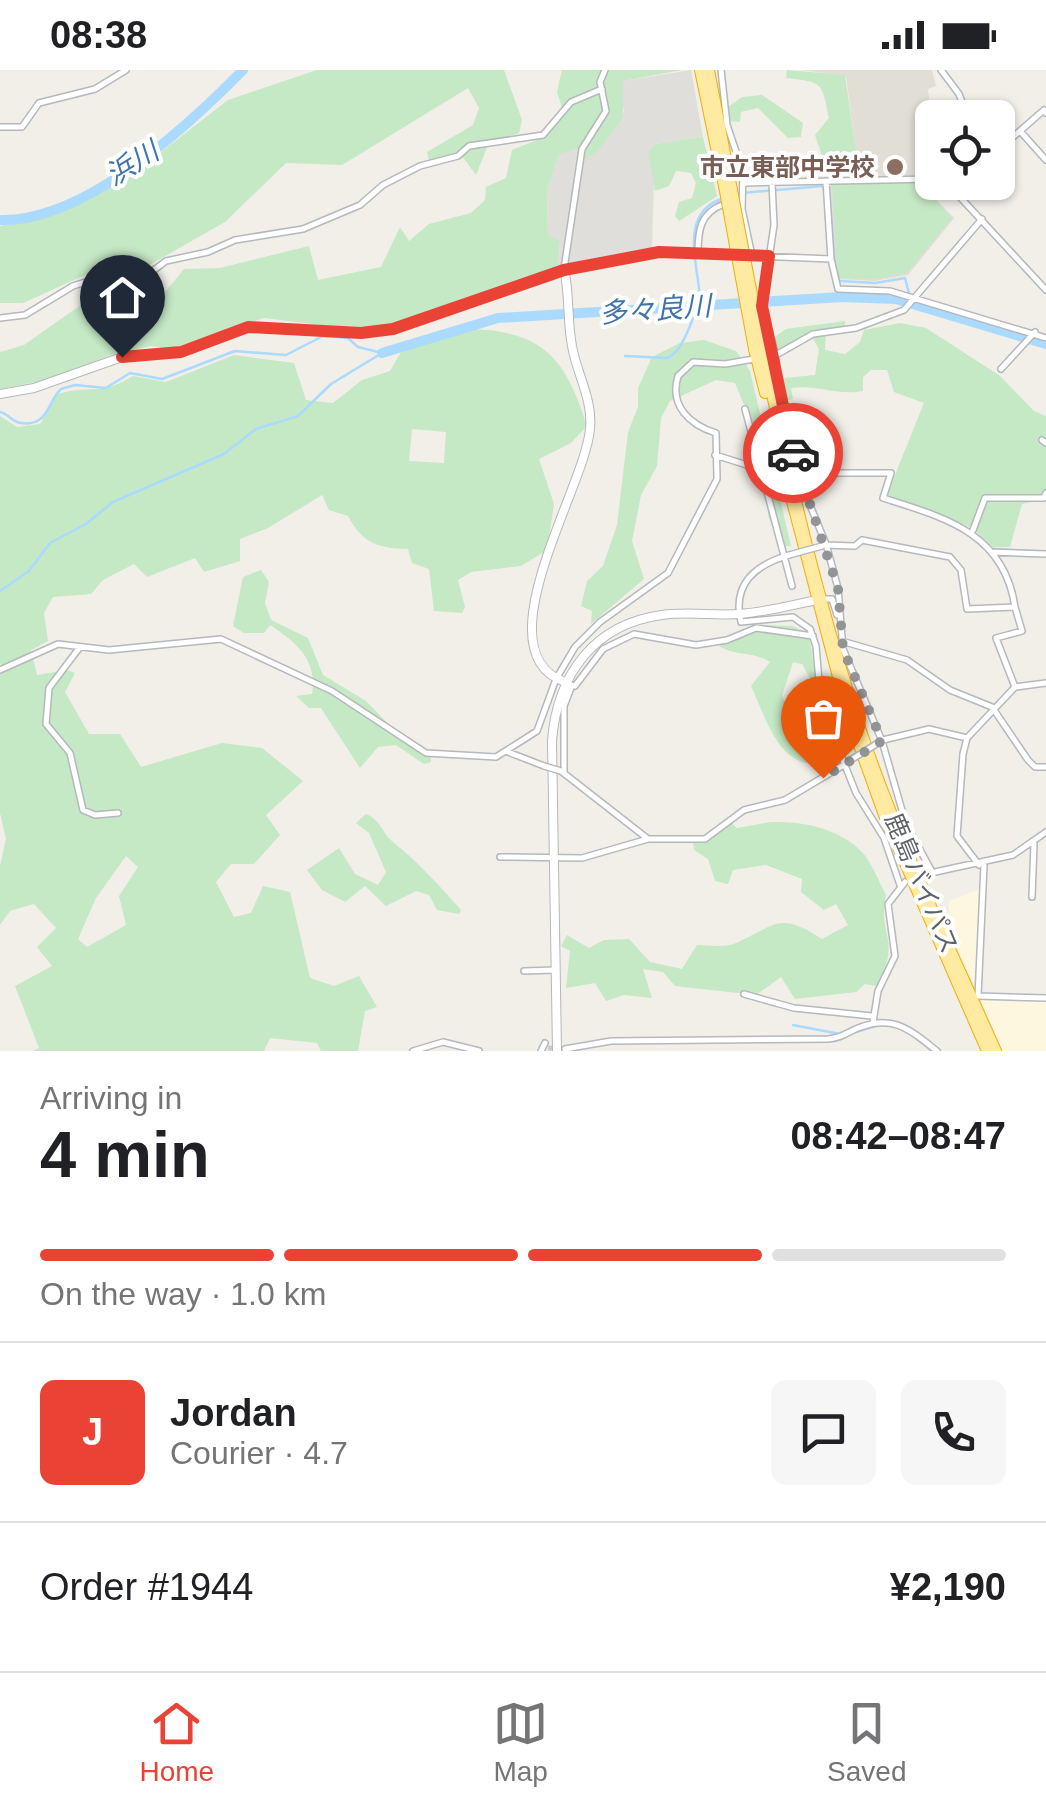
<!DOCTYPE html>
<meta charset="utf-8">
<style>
:root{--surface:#fff;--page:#f6f6f6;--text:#202124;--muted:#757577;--line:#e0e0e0;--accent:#ea4335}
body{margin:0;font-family:Arial,"Noto Sans JP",sans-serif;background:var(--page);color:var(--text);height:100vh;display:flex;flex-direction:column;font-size:38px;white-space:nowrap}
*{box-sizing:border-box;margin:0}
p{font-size:32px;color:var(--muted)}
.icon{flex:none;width:55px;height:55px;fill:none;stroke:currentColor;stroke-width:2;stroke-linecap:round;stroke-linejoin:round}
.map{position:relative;height:981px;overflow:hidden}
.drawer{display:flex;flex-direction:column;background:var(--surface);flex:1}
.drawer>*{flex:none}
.fabs{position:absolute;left:915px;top:30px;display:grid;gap:20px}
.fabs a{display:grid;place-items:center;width:100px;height:100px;border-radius:15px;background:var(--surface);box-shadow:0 2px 8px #0004;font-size:50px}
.pin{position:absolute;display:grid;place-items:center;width:85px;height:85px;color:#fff;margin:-102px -42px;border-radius:50% 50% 50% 0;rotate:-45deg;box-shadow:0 0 10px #0007}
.pin .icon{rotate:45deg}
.courier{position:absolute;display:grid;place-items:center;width:100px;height:100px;margin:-50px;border:8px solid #ea4335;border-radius:50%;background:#fff;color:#222;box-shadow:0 2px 12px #0007}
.headline em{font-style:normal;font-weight:800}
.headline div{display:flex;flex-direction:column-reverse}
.headline{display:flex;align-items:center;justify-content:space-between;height:170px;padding:0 40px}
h1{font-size:65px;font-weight:800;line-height:75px}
.bar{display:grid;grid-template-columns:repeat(4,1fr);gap:15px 10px;align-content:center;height:120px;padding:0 40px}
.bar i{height:12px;border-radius:8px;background:var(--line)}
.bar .selected{background:var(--accent)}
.bar p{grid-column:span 4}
.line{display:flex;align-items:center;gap:25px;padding:0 40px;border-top:2px solid var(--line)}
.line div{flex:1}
.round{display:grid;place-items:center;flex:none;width:105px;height:105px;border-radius:15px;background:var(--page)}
.status{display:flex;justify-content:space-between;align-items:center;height:70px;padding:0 50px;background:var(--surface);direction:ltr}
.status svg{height:28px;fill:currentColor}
.dock{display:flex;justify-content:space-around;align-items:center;height:140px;border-top:2px solid var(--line);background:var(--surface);font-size:28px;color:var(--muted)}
.dock a{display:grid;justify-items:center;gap:5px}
.dock .selected{color:var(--accent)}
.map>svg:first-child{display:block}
.commercial{fill:#fef7e0}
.industrial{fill:#e0deda}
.education{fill:#e1ded6}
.green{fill:#c5e8c5;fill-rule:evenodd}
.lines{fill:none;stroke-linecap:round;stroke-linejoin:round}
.stream{stroke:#aadaff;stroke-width:2.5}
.river{stroke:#aadaff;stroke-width:10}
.minor-tunnel{stroke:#ccccc8;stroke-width:5;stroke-dasharray:5 2.5;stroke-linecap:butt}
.minor-casing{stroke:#b5b8bc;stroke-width:8}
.tertiary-casing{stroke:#b5b8bc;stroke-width:10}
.trunk-casing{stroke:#f9ab00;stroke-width:12}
.minor{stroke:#fff;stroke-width:5}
.tertiary{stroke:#fff;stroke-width:8}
.trunk{stroke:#feeaa1;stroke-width:10}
.minor-bridge-casing{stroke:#b5b8bc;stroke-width:8;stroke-linecap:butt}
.trunk-bridge-casing{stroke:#f9ab00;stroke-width:12;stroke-linecap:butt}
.minor-bridge{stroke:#fff;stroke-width:5}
.trunk-bridge{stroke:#feeaa1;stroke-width:10}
.done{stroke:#929495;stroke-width:10;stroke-dasharray:0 18}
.route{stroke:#ea4335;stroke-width:12}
.education-dot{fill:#8d6e63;stroke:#fff;stroke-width:4}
.labels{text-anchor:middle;stroke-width:8;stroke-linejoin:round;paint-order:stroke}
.education-label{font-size:25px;font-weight:bold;fill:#785e54;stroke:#fff;text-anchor:end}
.street-label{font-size:25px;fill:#5f6368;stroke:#fff}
.water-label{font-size:28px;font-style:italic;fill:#4174aa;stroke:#fff}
</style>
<div class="status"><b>08:38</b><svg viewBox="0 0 49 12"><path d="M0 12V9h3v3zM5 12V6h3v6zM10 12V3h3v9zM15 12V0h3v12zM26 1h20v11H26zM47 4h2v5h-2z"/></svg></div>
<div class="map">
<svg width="1046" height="981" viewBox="0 0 1046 981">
<rect width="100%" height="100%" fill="#f1efe8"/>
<!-- commercial -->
<path class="commercial" d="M981,819L977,920L949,860V831Z
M980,928L1046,930V981H1002Z"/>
<!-- industrial -->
<path class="industrial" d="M691,0L703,67L655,74L652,178L558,198L560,172L548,165L547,119L559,83L578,79L581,90L624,42L619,16L623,11Z"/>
<!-- education -->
<path class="education" d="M802,0H932L936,16L928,19L932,56L930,123L954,148L908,205L875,211L836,209L830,112H860L846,6Z"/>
<!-- green -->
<path class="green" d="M317,0H504L522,50L519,63L488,75L476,105L459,82L429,91L427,82L473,55L479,38L468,18L342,95L286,93L225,152L139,201H94L23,233H0V156L65,141L138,100L228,30Z
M562,0H682L623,11V48L598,81L582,91L578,79L559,84L547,119L548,165L560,171L558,198L377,262L264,248L170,279L151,276L110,285L56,308L0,319V282L24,275L102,220L115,235L162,226L184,199L220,198L309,176L318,210L381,197L400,157L409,171L429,154L471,143L485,130L486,117L506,108L512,80L547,66L564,43L557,22Z
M787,0L845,5L857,88L840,87L835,96L825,95L815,65L829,48C822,12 823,12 786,8Z
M762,25L803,53L801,67L788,68L758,38L741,42L740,52L729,51L728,37L742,27Z
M703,67L717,126L679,151L675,146L679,132L692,128L696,113L691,103L676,101L669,116L655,121L648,82L655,74Z
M919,113L952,148L907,203L875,209L838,208L832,114Z
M845,251V257L826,260L825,280L845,284L860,272L864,260L900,253L926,258L1000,306L1034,341L1046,346V429L1022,434L1010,477H993L971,457L886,427L924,333L894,322L887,300H871L863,307V321C838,326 816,314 791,318L793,329L784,331L780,316L784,308L815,305L819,279L812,267L784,281L771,282L769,271L786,259Z
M473,259C545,262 566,290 587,356L571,373L539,389L554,434L547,480L521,496L471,502L458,510L465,537L462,543L434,541L429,499L412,493L408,479C376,478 363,473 348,446L329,440L322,425L268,458L240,469V491L204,502L195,488L147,507L134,494L103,510L91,524L53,527L44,543L48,571L31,580L37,605L67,600L75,603L65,622L89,664H120L141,697L222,673L262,678L303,711L266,745L280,765L254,794H231L216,812L234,847L251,843L263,816L290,822L310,908L334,916L359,906L377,937L365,941L358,981H321L317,973L270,968L264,981H33L39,978L15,916L52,896L37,877L56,858L34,834L10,841L0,855V796L6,769L0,743V603L4,600L0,593V346L17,357L40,354L58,324C91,314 99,327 133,306L166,312L234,285L294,293L306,330L333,333L362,310L390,301L402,280ZM412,359L446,362L444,393L409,391ZM126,786L138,797L119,826L126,855L87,877L78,869L96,828Z
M704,270L736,281L750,301L791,476H783L769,449L754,359L735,313L716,310L670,331L661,348L657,396L641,425L632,471L644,509L591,554L592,541L581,536L587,511L603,496L617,455L628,362L638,337V318L652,287L680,273Z
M261,500L269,512L265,533L271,550L308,568L323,605L366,631L396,662L430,681L431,692L424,694L396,675L378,677L360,698L321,638H309L296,626L312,624C318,590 296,572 270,555L264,563H244L233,556L243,507Z
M760,555L792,556L809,564L818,623L802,594L793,592L782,625L797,667L811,665L812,640L819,639L835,679H825L806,693C775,686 764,643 751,616L770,592C754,581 736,587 719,576L738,562Z
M366,744C381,750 382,763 393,772C418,792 439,815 461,840L459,844L437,840L429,825L416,821L386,836L365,816L345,832L322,820L307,800L339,778L355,804L378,815L386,802L369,763L356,753Z
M771,752C802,751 839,758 862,782C872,793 879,812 886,825C877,868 903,868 876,916L865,914L856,922L795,929L781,907L756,925L675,916L663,902L643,899L652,928L624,925L606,931L595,913L566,918L570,881L561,876L567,865L589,878L604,870L629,869L650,892L682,899L697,875C709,875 725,878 736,873C777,855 778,841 822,869L848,855L836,834L824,840L801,822L802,809L766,795L733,800L728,814L715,811L708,789L694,780L693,771H709L731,753L737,758Z"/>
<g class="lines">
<!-- stream -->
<path class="stream" d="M829,120L835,197
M742,123L823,116
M840,211L875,213L905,208L910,227
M625,286L667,288C683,283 700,235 699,218C695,185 682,141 724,128
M0,342C9,344 12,352 21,353C48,357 47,333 61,319L75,315L106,318L130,303L162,309L235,281L286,285L323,266L348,268L358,277L382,283
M993,479L1046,482
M0,521L29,501L50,473L86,454L113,432L224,384L256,359L298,346L331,314L382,283
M793,955L840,964
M853,963L879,955
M916,968L932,981"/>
<!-- river -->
<path class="river" d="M0,150C85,152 188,56 243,0
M382,283L498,248L842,227L896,229L1046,274"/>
<!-- minor-tunnel -->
<path class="minor-tunnel" d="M548,978L565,979"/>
<defs>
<path id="minor" d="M605,0L600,12L606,41L582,79L564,199L659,182L831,189
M721,0L727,55L743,102L742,139L752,186
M941,0L959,24L968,48
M0,57H22L39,33L95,19L126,0
M1020,61L1046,90
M998,80L1044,40L1046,43
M826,111L831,189L838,219L890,221L1046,268
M946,112L1046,220
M744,113L932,109
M772,113L774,155L762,236L776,285L777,314L800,411L826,474L838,518L843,579L882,671L906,754L931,800
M698,184C698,160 700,143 724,134
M0,248L25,245L73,216L117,202L150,203L166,191L208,182L235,170L303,159L360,135L383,115L420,96L458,86L469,76L543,65L571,32L602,19
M764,287L776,285L813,264L856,258L904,240L982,149
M1001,299L1035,262
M745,339L792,516
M1042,370L1046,373
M715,385L763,400
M800,411L816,403H891L883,428C946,448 1004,463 1015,537
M973,460L985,428H1044L1046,423
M824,475L855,476L862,470L950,487L961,500L967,539L1015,537L1022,561L996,568L1015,617
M992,482L1046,484
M789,485C755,495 732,514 741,552L793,547L810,559L816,576L821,635L856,723L884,768L900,815
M822,529H832L837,545
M845,572L907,590L950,620L992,637L1028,690L1035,697H1046
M80,577L49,618L46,654L70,683L83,740L95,745L118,743
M0,600L58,574L109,580L221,569L332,621L426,683L496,687L537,661L556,609L575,577L600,552L668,503L717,409L716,363C690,355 669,336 678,306L693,292L725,294L754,289
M575,616L603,579L634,564L696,575L727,570L756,558L813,566
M883,670L929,659L967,668
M508,682L544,696
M561,701L648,769
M564,702V636L572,615
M500,787L582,788L648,769H705L744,740L785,730L842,696
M979,795L957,766L963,684L967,668L1015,617L1046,613
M926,804L1013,785L1046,762
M1032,827L1034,774
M524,901L556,900
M744,924L794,938L872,946
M977,926L1046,928
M978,926L984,795
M873,952L878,921L895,886L888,834L905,812
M565,979L611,971L828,969C842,968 846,963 858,958C893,944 909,959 937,981
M413,981L443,972L479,981
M541,981L545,973"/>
<path id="tertiary" d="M0,324L34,318L122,287L181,282L248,257L361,263L393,259L564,199C570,224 567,251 572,276C577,305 593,329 590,359C585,418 480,582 565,612
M557,981L552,671C557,605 594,554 662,545C688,541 714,546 739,544C768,542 795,534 822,529"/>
<path id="trunk" d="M700,0L725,121
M709,0L732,120
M762,277C790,412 822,550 868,681C904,783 952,882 996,981
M754,279L765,323
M773,359L848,645L884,745L987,981"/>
</defs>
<!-- minor casing -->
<use href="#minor" class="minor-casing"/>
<!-- tertiary casing -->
<use href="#tertiary" class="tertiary-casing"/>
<!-- trunk casing -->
<use href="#trunk" class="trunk-casing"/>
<!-- minor -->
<use href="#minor" class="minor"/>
<!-- tertiary -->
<use href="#tertiary" class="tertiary"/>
<!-- trunk -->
<use href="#trunk" class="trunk"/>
<defs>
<path id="minor-bridge" d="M789,485L822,476
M849,691L878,673
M544,696L561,701"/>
<path id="trunk-bridge" d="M732,120L762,277
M725,121L754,279"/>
</defs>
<!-- minor-bridge casing -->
<use href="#minor-bridge" class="minor-bridge-casing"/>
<!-- trunk-bridge casing -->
<use href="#trunk-bridge" class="trunk-bridge-casing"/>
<!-- minor-bridge -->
<use href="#minor-bridge" class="minor-bridge"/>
<!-- trunk-bridge -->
<use href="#trunk-bridge" class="trunk-bridge"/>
</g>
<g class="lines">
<!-- done -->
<path class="done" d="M793,383L838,518L843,579L882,671L823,708"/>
<!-- route -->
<path class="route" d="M122,287L181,282L248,257L361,263L393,259L564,200L659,182L769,186L762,236L793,383"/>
</g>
<!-- markers -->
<circle class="education-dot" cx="895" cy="97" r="10"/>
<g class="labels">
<!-- education labels -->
<g class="education-label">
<text x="875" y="106">市立東部中学校</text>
</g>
<!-- street labels -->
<g class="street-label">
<text transform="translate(922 813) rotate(67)" y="9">鹿島バイパス</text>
</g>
<!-- water labels -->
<g class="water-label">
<text transform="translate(132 93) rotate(-32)" y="10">浜川</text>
<text transform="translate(655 239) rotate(-4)" y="10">多々良川</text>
</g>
</g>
</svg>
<div class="fabs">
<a><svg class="icon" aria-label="locate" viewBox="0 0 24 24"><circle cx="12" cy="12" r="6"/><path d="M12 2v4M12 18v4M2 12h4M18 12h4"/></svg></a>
</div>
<div class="pin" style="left:823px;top:708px;background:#ea580c"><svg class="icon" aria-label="bag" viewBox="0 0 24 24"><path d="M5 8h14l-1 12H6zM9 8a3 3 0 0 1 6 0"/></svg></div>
<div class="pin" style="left:122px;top:287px;background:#1f2937"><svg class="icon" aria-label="home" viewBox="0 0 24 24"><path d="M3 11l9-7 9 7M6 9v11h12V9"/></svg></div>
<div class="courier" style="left:793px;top:383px"><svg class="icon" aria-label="car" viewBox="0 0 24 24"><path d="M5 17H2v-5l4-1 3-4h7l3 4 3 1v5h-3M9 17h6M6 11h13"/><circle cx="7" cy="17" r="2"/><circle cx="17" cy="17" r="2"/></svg></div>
</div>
<section class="drawer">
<div class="headline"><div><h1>4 min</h1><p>Arriving in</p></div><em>08:42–08:47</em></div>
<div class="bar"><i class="selected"></i><i class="selected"></i><i class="selected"></i><i></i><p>On the way · 1.0 km</p></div>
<div class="line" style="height:180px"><b class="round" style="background:var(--accent);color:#fff">J</b><div><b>Jordan</b><p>Courier · 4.7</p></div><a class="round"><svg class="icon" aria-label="chat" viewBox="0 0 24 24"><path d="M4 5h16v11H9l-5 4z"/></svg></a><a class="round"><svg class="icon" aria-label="phone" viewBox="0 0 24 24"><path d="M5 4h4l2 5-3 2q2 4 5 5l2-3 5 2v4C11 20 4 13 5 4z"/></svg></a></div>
<div class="line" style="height:130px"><div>Order #1944</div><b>¥2,190</b></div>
</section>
<nav class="dock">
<a class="selected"><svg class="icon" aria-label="home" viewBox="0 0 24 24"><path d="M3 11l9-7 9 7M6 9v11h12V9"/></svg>Home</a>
<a><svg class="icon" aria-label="map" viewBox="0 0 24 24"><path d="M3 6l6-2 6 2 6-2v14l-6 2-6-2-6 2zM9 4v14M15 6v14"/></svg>Map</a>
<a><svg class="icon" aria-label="saved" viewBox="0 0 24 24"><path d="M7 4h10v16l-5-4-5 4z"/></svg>Saved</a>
</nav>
